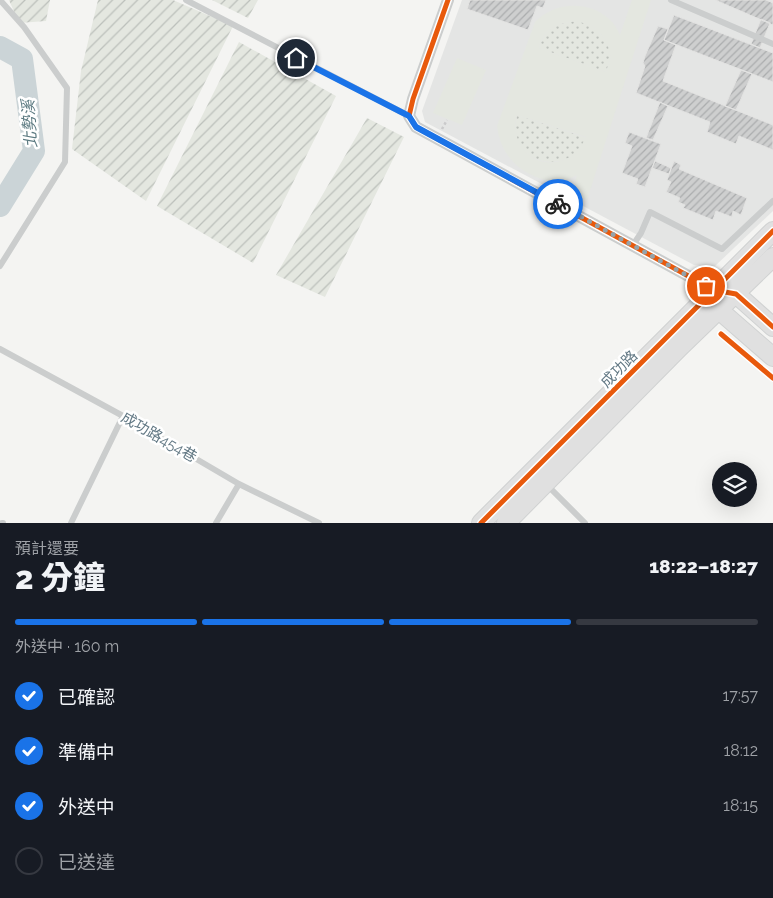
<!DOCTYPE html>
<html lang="zh-TW">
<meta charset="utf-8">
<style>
:root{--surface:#171b24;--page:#20242c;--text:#f1f3f6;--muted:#9ea1a6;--line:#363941;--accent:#1a73e8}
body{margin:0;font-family:Raleway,"Noto Sans TC",sans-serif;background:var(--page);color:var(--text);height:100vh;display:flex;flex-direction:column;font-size:19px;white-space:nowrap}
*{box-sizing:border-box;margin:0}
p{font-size:16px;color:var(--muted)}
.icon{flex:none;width:28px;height:28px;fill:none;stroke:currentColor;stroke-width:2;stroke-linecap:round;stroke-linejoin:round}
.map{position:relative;height:523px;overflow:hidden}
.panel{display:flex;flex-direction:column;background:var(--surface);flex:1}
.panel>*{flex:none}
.tools{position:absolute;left:712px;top:462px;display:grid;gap:10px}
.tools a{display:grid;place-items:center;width:45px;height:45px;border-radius:50%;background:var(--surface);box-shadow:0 5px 20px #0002;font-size:25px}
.pin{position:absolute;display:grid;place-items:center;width:42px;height:42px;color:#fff;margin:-21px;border:2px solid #fff;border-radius:50%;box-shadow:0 1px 5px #0007}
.courier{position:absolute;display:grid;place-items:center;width:50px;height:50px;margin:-25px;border:4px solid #1a73e8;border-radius:50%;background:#fff;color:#222;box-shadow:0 1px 6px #0007}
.head em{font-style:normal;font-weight:800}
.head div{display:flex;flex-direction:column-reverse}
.head{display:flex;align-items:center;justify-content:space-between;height:85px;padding:0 15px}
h1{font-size:32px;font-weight:800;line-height:38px}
.bar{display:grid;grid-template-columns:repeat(4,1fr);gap:8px 5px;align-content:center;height:60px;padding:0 15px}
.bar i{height:6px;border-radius:4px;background:var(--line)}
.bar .on{background:var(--accent)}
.bar p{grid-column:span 4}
ol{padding:0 15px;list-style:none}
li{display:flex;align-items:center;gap:15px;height:55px}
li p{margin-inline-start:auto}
li .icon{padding:5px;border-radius:50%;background:var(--accent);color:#fff;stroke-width:4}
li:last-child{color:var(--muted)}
li i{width:28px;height:28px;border:2px solid var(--line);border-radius:50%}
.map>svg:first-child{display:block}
.built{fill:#e4e5e4}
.grass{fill:url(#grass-dots)}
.park{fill:#e4e7e0;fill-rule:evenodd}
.garden{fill:url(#garden-furrows)}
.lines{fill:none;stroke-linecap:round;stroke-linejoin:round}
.river{stroke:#cbd4d7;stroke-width:22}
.building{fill:url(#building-hatch);stroke:#e3e3e2}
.secondary-casing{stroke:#d0d2d2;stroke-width:20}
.path{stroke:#cacacb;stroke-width:2.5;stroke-dasharray:2.5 2.5;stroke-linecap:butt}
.lane{stroke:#cbcdcd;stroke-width:6}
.street{stroke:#cbcdcd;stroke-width:12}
.secondary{stroke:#e0e0e0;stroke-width:18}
.cycleway-casing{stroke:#fff;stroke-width:8}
.cycleway{stroke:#e8590c;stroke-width:5}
.done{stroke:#95a3aa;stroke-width:5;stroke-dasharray:0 9}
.route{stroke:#1a73e8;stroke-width:6}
.labels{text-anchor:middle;stroke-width:5;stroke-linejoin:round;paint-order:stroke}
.street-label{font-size:15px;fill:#627884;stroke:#fff}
.water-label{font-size:16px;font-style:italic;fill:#5d7b82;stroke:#fff}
</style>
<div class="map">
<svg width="773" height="523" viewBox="0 0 773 523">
<defs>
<pattern id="grass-dots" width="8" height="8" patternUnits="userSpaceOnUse" patternTransform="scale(1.25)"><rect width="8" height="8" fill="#e4e7e0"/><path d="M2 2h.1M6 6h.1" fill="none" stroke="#bcc0bb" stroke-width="1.8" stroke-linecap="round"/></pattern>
<pattern id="garden-furrows" width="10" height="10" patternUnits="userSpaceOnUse" patternTransform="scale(1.25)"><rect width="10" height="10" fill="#e4e7e0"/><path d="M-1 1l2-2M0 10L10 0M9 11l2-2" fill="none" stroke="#bcc0bb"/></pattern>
<pattern id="building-hatch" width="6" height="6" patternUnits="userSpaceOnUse" patternTransform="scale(1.25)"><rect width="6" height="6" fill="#cecfcf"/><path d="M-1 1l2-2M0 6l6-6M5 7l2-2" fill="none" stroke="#abadae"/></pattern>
</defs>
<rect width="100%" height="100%" fill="#f4f4f2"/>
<!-- built -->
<path class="built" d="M462,0H773V211L714,267L694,265L425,122L422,111Z"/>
<!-- grass -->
<path class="grass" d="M576,21L592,25L607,41L611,57L606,72L539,48C546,27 555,24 576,21Z
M517,115L587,138C583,144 579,152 572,156C552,169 520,160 516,134C515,128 516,121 517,115Z"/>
<!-- park -->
<path class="park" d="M632,0H651L587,200L572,193L577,175C572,177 568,180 563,181C555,183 547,180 539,178C515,170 500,151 497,126L535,22C554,2 588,0 609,19C614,23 617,29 620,35ZM576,21L592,25L607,41L611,57L606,72L539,48C545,27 556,24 576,21ZM517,115L586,137V138C582,144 578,152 572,156C541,175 508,149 517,115Z
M457,58L486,70L462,125L433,113Z"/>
<!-- garden -->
<path class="garden" d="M9,0H50L46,21L19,23Z
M98,0H173L233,26L146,201L72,149L81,71Z
M212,0H258L248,18Z
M239,42L336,96L253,263L157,206Z
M367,118L404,137L325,297L276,275Z"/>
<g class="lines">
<!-- river -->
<path class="river" d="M0,47L22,59L34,151L0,206"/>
</g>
<!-- building -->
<path class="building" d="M470,0H546L543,8L537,6L528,30L467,9Z
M715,0H766L773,3V25Z
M674,15L773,53V82L664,40Z
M761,19L770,23L760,48L751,44Z
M658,26L668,29L664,40L676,45L663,81L773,125V150L739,136L736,144L707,132L710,122L636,93L645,66L643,63L645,56Z
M741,70L752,74L736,110L725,106Z
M660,102L668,106L653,140L646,138Z
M629,132L661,144L645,187L636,184L638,179L622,173L632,146L625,143Z
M655,161L671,168L669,174L652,168Z
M674,161L681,165L679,169L747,198L741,215L733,211L732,217L716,211L713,220L683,208L685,205L678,202L680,198L666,192L671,182L667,180Z"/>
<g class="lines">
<defs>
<path id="secondary" d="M773,327L736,294L714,290L719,310L773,357
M481,523L773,231
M506,523L679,348L773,257"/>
</defs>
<!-- secondary casing -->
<use href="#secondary" class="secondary-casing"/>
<!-- path -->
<path class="path" d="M442,129L447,120"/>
<!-- lane -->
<path class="lane" d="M186,0L409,116
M671,0L773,44
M633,245L641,233L650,212L722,249L773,201
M0,266L65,162L67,88L24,27L0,0
M0,349L123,416L239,484L319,523
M546,484L585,523
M2,523H3
M71,523L123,416
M216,523L239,484"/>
<!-- street -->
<path class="street" d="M448,0L413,99L409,116L416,127L714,290"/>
<!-- secondary -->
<use href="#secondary" class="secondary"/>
<defs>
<path id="cycleway" d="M448,0L413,99L409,116L416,127L714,290L736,294L773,327
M721,334L773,378
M481,523L773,231"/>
</defs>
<!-- cycleway casing -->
<use href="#cycleway" class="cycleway-casing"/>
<!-- cycleway -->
<use href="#cycleway" class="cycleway"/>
</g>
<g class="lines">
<!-- done -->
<path class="done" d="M558,204L706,286"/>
<!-- route -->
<path class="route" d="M296,58L409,116L416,127L558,204"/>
</g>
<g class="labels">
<!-- street labels -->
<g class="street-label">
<text transform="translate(619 369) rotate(-45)" y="5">成功路</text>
<text transform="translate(159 437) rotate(30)" y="5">成功路454巷</text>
</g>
<!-- water labels -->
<g class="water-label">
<text transform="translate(29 124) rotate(-94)" y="6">北勢溪</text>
</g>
</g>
</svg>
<div class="tools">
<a><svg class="icon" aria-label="layers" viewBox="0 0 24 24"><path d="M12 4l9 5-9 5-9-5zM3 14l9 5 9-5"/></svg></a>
</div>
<div class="pin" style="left:706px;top:286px;background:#ea580c"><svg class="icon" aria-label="bag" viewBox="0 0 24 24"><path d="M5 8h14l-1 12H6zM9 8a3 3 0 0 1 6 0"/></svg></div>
<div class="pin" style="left:296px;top:58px;background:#1f2937"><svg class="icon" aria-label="home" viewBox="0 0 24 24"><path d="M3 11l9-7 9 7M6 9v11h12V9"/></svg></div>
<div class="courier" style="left:558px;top:204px"><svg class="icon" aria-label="bike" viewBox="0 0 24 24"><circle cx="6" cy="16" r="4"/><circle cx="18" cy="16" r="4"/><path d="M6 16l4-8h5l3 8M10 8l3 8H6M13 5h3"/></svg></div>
</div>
<section class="panel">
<div class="head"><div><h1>2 分鐘</h1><p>預計還要</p></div><em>18:22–18:27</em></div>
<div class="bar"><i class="on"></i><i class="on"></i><i class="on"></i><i></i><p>外送中 · 160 m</p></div>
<ol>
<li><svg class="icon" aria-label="check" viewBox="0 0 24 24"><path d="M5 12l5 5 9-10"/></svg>已確認<p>17:57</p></li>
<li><svg class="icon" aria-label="check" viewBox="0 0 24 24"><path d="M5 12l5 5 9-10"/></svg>準備中<p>18:12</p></li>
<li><svg class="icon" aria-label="check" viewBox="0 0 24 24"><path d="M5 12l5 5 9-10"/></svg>外送中<p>18:15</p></li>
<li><i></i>已送達</li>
</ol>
</section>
